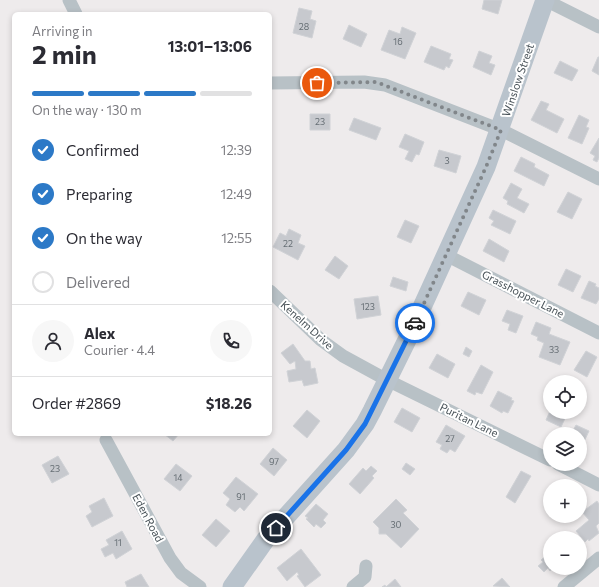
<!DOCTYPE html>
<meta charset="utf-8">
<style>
:root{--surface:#fff;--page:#f7f7f7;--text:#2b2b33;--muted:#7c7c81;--line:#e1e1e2;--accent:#2c79c7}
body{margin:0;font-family:Commissioner,sans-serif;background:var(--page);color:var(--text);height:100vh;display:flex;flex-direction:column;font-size:15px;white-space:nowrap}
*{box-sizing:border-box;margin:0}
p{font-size:13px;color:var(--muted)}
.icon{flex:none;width:22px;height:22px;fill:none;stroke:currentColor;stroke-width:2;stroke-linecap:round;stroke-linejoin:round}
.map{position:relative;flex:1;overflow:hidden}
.panel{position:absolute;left:12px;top:12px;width:260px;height:424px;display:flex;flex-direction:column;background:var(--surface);border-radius:6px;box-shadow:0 2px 6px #0003}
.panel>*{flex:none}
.tools{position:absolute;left:543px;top:375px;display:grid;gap:8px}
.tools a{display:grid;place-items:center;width:44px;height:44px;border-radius:50%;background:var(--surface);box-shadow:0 2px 6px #0003;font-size:20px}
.pin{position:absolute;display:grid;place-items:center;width:34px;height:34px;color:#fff;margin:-17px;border:2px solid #fff;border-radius:50%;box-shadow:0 1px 4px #0007}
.courier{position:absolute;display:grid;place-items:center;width:40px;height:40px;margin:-20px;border:3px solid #1a73e8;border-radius:50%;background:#fff;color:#222;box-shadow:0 1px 5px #0007}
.headline em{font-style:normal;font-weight:700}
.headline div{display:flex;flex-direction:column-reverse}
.headline{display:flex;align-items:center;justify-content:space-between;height:68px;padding:0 20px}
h1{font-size:26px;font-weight:700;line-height:30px}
.bar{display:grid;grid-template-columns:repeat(4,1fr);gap:6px 4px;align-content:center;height:48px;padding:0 20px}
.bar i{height:5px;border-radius:3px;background:var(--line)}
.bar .active{background:var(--accent)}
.bar p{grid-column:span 4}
.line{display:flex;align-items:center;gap:10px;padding:0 20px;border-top:1px solid var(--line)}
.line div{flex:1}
.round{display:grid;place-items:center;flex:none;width:42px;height:42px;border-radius:21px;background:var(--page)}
ol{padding:0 20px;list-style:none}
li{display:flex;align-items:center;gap:12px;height:44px}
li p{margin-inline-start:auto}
li .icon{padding:4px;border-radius:50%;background:var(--accent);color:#fff;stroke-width:4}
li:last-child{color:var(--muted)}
li i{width:22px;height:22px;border:2px solid var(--line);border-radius:50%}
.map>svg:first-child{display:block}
.building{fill:#c7c9ce;stroke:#d0d2d6}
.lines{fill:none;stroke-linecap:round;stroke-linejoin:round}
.street{stroke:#b8c1c6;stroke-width:13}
.secondary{stroke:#b9c3cc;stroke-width:19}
.done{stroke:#81868a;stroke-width:4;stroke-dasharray:0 7.2}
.route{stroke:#1a73e8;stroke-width:5}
.labels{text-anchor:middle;stroke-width:4;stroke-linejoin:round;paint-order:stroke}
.number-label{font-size:9px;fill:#666e74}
.street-label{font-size:11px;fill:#465056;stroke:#fff}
</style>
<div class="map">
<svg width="599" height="587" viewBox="0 0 599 587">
<rect width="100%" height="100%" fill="#eeebec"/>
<!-- building -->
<path class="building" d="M484,0H502L498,14L482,9Z
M299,8L312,11L310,19L316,21L312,38L293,33Z
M349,25L367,34L361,47L343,39Z
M402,27L416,33L405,59L381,50L389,30L400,34Z
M431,46L451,54L449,59L453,60L449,68L446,66L444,70L424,62Z
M479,51L492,56L489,63L495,65L491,75L473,67Z
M598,57H599V75L592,71Z
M560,61L578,70L572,81L554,73Z
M541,101L549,104L546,110L564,119L557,133L531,120Z
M310,114H330V130H310Z
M579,115L589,120L586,127L589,128L582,144L568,138Z
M354,118L381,128L376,140L349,130Z
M405,134L424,142L419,155L416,154L412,162L405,159L409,151L399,147Z
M599,138V158L597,162L593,160L595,156L590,153Z
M439,150L461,156L456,173L434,166Z
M521,157L535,164L534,167L549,175L544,186L514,171Z
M511,183L522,189L517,198L529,204L524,213L507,204L508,201L503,198Z
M568,192L582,199L572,219L557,212Z
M493,210L516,221L510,234L491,225L494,221L489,218Z
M405,220L419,226L411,243L397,237Z
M289,229L301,235L298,243L305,246L298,260L273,247L280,233L286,236Z
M489,239L509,251L504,262L483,251Z
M335,256L348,266L339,279L325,270Z
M566,269L581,276L573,292L558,285Z
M393,277L408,282L406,291L390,286Z
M589,281L596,284L595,286L599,288V299L596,304L581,298Z
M468,292L486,300L479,315L461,306Z
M378,296L381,315L357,319L354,299Z
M507,310L523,316L516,333L508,330L510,324L502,321Z
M536,322L551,328L549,334L570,342L560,365L539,357L544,343L537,340L538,337L531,334Z
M293,344L305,361H310L311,369L315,368L318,383L304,386L302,380L289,382L287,371L296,369L295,361L290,364L281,353Z
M466,347L472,351L469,357L463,354Z
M586,351L597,357L587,377L574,370Z
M437,354L455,364L448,378L429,368Z
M481,365L493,372L482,394L476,392L475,395L467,391Z
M498,391L512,398L511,400L514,401L508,413L503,411L502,413L490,406Z
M402,408L420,418L412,432L394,422Z
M307,410L320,421L307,438L293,426Z
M550,411L568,412L561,427L546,420Z
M446,425L465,436L455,452L450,449L447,453L440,449L442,445L436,442Z
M576,425L589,431L580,450V434H571Z
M164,434H179L173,441Z
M273,448L287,460L274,476L260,464Z
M58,456L69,474L52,483L42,465Z
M406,463L415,469L410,475L402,469Z
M176,464L192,476L180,491L164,479Z
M371,466L377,471L372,476L374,478L360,494L349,484L363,468L366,471Z
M521,471L531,476L515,503L506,497Z
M236,477L258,494L244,511L240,507L235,512L226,505L230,499L223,493Z
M104,498L113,516L92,527L86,516L92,512L89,506Z
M396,499L407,510L403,513L419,529L401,548L386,534H379V528L373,522Z
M597,501L599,504V523L596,526L599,533L589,541L588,539L585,542L576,531L589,520L582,512Z
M316,504L328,514L323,520L326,523L321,528L316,524L314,527L306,519L308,518L305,516Z
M216,519L230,531L216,547L202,535Z
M122,531L132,549L116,559L113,553L105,557L101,549L109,545L106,540Z
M301,549L321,575L305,587L297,576L299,575L297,572L287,581L277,568Z
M550,552V568H553L550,571L548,568L544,572L538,566L543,562L541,560Z
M141,574L149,587H127L125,582Z
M502,578L510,587L493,586Z
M395,579L401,587H382L385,585L386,587Z"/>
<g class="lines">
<!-- street -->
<path class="street" d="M69,0L76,14
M545,0L599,27
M270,83L364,82L385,85L501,130L599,179
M446,255L599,333
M270,291L321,340L343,356L387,380L550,460
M106,440L170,558L181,573L200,587
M558,464L599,485
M353,587L365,577L366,566
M564,587L599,558"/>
<!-- secondary -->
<path class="secondary" d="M232,587L266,539L346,450L365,424L372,411L407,340L486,167L545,0"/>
</g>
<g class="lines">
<!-- done -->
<path class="done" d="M317,83L376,82L501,130L486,167L415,323"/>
<!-- route -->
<path class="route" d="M276,528L346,450L365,424L415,323"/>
</g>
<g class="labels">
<!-- number labels -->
<g class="number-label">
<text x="304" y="30">28</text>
<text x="398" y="45">16</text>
<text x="320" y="125">23</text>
<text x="447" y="164">3</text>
<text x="288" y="247">22</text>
<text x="368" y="310">123</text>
<text x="554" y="353">33</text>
<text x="450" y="442">27</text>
<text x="274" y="465">97</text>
<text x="55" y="472">23</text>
<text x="178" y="481">14</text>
<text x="241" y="500">91</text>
<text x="396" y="528">30</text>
<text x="118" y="546">11</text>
</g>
<!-- street labels -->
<g class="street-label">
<text transform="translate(518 80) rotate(-71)" y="4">Winslow Street</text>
<text transform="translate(523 294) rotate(27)" y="4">Grasshopper Lane</text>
<text transform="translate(307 325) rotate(42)" y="4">Kenelm Drive</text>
<text transform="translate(469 420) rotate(26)" y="4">Puritan Lane</text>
<text transform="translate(148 518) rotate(62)" y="4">Eden Road</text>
</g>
</g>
</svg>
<div class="tools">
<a><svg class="icon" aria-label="locate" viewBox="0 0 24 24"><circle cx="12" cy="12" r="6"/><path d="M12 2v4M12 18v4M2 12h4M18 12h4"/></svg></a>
<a><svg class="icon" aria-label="layers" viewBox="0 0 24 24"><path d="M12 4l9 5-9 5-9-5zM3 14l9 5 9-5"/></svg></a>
<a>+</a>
<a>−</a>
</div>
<div class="pin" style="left:317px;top:83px;background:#ea580c"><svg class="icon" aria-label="bag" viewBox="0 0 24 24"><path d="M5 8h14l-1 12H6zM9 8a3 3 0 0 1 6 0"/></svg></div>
<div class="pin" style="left:276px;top:528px;background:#1f2937"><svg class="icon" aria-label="home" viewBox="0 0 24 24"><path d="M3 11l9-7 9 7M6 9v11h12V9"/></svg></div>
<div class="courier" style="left:415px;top:323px"><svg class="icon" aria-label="car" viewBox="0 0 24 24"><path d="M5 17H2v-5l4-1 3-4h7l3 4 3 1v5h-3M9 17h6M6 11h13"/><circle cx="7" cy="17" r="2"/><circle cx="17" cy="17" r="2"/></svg></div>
<section class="panel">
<div class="headline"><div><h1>2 min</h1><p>Arriving in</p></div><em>13:01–13:06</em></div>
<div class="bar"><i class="active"></i><i class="active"></i><i class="active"></i><i></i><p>On the way · 130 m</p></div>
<ol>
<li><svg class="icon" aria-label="check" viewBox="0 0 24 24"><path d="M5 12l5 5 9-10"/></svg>Confirmed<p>12:39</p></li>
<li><svg class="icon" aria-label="check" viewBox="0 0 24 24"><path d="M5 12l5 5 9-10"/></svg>Preparing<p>12:49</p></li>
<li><svg class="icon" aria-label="check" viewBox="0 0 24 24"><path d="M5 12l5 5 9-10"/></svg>On the way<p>12:55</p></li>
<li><i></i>Delivered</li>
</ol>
<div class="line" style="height:72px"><a class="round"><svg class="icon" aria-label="person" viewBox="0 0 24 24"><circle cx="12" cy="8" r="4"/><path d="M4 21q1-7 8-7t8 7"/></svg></a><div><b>Alex</b><p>Courier · 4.4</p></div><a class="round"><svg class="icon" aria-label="phone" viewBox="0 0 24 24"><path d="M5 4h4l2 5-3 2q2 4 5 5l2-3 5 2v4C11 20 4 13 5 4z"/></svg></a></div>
<div class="line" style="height:52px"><div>Order #2869</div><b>$18.26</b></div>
</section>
</div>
